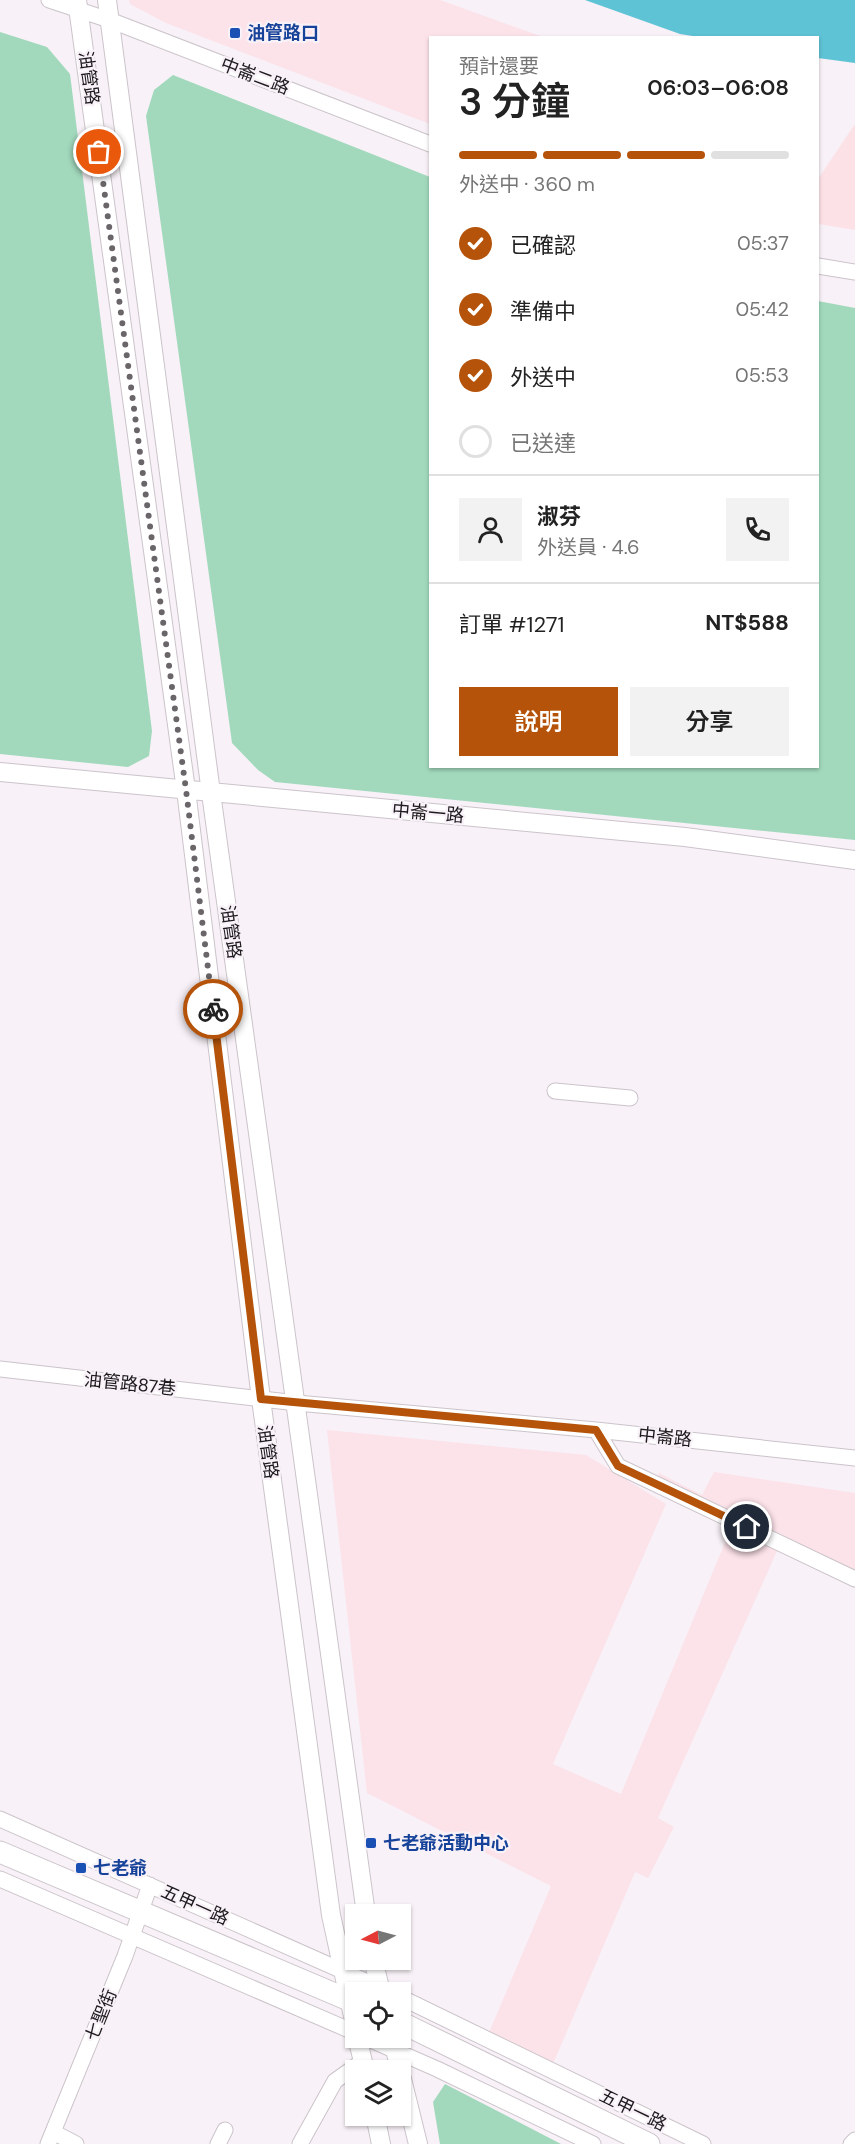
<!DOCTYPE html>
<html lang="zh-TW">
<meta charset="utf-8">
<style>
:root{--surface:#fff;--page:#f2f2f2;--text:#222;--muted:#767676;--line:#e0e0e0;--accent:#b45309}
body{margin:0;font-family:"DM Sans","Noto Sans TC",sans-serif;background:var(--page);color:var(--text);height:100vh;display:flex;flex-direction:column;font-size:22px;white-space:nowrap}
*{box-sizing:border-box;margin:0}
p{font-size:20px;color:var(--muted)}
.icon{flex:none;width:33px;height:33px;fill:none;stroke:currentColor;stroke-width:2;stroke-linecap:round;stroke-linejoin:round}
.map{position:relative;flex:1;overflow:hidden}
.details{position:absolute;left:429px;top:36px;width:390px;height:732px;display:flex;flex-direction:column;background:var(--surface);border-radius:0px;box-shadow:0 2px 4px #0004}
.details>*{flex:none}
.needle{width:39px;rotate:264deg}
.fabs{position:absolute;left:345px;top:1904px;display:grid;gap:12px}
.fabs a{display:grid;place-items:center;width:66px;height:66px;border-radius:0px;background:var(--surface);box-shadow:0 2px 4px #0004;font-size:30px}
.pin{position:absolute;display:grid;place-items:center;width:51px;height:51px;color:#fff;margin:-26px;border:3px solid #fff;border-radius:50%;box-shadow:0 2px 6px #0007}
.courier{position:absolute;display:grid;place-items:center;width:60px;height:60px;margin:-30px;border:4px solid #b45309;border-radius:50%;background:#fff;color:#222;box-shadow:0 2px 8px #0007}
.overview em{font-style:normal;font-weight:600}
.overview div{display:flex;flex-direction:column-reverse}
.overview{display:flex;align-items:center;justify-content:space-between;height:102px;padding:0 30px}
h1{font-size:39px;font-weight:600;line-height:45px}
.bar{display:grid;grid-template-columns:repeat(4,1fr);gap:9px 6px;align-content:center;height:72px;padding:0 30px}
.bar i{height:8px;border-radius:4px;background:var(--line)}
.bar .selected{background:var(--accent)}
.bar p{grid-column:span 4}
.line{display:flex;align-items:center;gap:15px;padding:0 30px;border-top:2px solid var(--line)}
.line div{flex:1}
.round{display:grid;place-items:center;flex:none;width:63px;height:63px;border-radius:0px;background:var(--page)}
ol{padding:0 30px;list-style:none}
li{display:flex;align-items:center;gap:18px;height:66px}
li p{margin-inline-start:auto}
li .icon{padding:6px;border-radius:50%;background:var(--accent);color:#fff;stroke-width:4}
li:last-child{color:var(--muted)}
li i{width:33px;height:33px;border:3px solid var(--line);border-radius:50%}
.primary-button{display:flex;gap:12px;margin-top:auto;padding:12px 30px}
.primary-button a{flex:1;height:69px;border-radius:0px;background:var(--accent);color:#fff;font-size:24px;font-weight:600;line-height:69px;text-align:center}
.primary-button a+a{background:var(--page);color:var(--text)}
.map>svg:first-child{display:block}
.industrial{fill:#fce2e9}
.education{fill:#fce2e6}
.green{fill:#a2d9bd}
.water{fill:#5ec3d5}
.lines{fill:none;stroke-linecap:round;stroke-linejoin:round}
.minor-casing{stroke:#cbc4ca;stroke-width:17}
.tertiary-casing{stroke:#cbc4ca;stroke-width:20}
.secondary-casing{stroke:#cbc4ca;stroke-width:23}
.minor{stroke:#fff;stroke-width:15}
.tertiary{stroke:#fff;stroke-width:18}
.secondary{stroke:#fff;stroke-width:21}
.done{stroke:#696569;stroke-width:6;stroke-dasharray:0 10.8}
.route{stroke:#b45309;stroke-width:8}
.transit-dot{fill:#1a4fb4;stroke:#f8f1f7;stroke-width:2}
.labels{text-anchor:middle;stroke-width:4.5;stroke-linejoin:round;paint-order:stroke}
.transit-label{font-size:18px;font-weight:bold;fill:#164399;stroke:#f8f1f7;text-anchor:start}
.street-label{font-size:18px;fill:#1c1a1c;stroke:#f8f1f7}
</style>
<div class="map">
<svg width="855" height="2144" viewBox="0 0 855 2144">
<rect width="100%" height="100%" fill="#f8f1f7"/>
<!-- industrial -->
<path class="industrial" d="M129,0H440L543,37L430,38V124L166,23L130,4Z
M327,1430L586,1455L666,1504L553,1764L621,1794L731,1528L651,1489L659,1473L702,1495L714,1472L855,1493V1583L777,1551L658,1818L674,1827L648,1878L635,1872L553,2064L488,2035L551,1886L367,1793Z"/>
<!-- education -->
<path class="education" d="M855,124V230L818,224V179Z"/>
<!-- green -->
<path class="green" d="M0,32L47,47L70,74L152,731L149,756L128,767L0,754Z
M173,75L430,177V766H818V301L855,308V840L275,782L258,770L232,743L146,116L154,90Z
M445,2084L561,2144H440L433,2102Z"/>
<!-- water -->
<path class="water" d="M585,0H855V63L818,58V38L699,37L680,34Z"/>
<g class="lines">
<defs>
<path id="minor" d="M49,0L112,21L430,144
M818,266L855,272
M555,1091L630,1098
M0,1369L297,1403L596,1430L855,1458
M596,1430L618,1466L855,1579
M0,1819L390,1992
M0,1879L356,2033
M400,1997L703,2144
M364,2037L437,2069L593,2144
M53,2132L76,2144
M48,2144L125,1956L150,1885
M218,2144L225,2130
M300,2144L335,2081L363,2061
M851,2144L855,2140"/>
<path id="tertiary" d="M77,0L186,790L261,1399L331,1915L356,2030
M107,0L211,793L366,1914
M0,772L685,837L855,860
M373,1959L381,1992
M357,2037L365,2070
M392,2037L400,2070
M400,2071L418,2144
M375,2115L381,2144"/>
<path id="secondary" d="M0,1852L356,2003
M400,2022L649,2144"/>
</defs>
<!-- minor casing -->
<use href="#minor" class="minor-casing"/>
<!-- tertiary casing -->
<use href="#tertiary" class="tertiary-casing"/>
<!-- secondary casing -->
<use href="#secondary" class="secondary-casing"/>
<!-- minor -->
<use href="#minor" class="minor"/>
<!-- tertiary -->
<use href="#tertiary" class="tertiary"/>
<!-- secondary -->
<use href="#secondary" class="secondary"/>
</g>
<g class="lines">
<!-- done -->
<path class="done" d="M99,152L186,790L213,1009"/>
<!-- route -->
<path class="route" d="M213,1009L261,1399L596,1430L618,1466L747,1527"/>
</g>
<!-- markers -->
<g class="transit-dot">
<rect x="229" y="27" width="12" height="12" rx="3"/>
<rect x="365" y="1837" width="12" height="12" rx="3"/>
<rect x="75" y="1862" width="12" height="12" rx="3"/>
</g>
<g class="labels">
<!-- transit labels -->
<g class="transit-label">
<text x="247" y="39">油管路口</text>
<text x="383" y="1849">七老爺活動中心</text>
<text x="93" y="1874">七老爺</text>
</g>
<!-- street labels -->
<g class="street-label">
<text transform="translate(255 76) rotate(21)" y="6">中崙二路</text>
<text transform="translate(89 78) rotate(82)" y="6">油管路</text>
<text transform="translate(428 813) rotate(5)" y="6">中崙一路</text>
<text transform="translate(231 932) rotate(82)" y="6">油管路</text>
<text transform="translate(130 1384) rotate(6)" y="6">油管路87巷</text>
<text transform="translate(665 1437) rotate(6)" y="6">中崙路</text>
<text transform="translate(268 1452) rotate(82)" y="6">油管路</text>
<text transform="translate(195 1905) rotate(24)" y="6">五甲一路</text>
<text transform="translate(101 2015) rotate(-68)" y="6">七聖街</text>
<text transform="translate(633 2110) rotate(26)" y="6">五甲一路</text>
</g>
</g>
</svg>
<div class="fabs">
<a><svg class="needle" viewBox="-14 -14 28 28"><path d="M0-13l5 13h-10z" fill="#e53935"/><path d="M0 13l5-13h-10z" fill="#767676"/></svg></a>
<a><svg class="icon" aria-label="locate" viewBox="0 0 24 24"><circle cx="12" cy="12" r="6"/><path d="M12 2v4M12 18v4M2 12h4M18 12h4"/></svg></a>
<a><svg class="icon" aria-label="layers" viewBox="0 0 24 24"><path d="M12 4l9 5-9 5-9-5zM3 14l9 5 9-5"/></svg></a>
</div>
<div class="pin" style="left:99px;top:152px;background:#ea580c"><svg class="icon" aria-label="bag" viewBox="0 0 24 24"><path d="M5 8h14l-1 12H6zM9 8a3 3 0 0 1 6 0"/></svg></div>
<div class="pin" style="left:747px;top:1527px;background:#1f2937"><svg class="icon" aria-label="home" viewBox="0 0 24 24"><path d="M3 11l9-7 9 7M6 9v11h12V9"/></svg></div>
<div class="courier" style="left:213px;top:1009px"><svg class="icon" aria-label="bike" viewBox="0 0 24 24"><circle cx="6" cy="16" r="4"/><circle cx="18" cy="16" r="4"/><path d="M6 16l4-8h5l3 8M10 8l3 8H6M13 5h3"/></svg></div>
<section class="details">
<div class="overview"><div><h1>3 分鐘</h1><p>預計還要</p></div><em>06:03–06:08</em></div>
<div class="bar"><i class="selected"></i><i class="selected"></i><i class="selected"></i><i></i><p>外送中 · 360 m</p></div>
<ol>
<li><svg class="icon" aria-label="check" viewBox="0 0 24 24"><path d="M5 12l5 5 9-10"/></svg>已確認<p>05:37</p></li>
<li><svg class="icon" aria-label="check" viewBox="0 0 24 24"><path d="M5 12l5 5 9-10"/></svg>準備中<p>05:42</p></li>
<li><svg class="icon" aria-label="check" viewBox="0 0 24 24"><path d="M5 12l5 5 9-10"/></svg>外送中<p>05:53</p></li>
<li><i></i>已送達</li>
</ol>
<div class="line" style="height:108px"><a class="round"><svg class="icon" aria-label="person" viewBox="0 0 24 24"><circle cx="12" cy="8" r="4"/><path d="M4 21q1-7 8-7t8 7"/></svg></a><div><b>淑芬</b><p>外送員 · 4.6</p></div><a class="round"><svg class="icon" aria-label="phone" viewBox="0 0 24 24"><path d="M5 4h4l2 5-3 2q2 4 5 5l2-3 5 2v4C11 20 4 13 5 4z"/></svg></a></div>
<div class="line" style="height:78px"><div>訂單 #1271</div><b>NT$588</b></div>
<div class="primary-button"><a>說明</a><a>分享</a></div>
</section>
</div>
